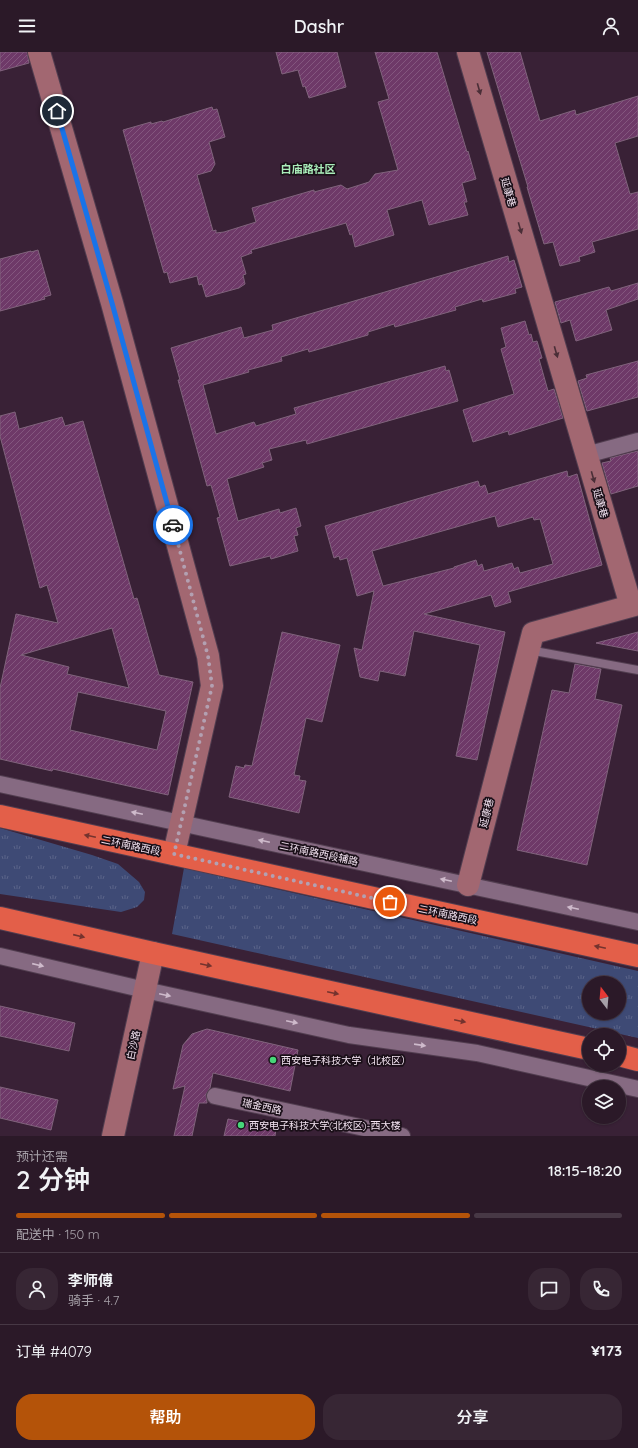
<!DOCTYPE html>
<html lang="zh">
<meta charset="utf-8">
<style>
:root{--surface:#2b1928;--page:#372634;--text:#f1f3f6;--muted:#a6a0a8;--line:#473845;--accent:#b45309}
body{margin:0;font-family:Quicksand,"Noto Sans SC",sans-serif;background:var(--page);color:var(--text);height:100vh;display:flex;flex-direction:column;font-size:15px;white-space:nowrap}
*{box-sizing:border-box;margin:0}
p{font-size:13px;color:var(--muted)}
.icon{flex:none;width:22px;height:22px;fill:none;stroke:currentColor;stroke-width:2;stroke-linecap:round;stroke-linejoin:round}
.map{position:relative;height:1084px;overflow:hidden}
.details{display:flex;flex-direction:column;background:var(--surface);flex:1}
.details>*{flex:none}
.needle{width:26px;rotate:344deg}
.tools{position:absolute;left:582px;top:924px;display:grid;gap:8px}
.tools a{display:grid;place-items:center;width:44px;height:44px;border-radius:50%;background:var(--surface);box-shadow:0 1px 3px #0004,0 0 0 1px var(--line);font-size:20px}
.pin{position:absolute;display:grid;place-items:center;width:34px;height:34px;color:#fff;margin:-17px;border:2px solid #fff;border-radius:50%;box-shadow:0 1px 4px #0007}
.courier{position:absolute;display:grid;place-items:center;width:40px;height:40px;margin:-20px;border:3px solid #1a73e8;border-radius:50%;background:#fff;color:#222;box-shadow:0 1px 5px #0007}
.head em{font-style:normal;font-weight:600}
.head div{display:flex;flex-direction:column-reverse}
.head{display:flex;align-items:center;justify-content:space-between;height:68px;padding:0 16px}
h1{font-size:26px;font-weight:600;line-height:30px}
.bar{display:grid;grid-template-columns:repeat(4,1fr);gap:6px 4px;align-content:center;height:48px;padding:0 16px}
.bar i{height:5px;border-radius:3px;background:var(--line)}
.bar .active{background:var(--accent)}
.bar p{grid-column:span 4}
.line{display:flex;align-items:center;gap:10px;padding:0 16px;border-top:1px solid var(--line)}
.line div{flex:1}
.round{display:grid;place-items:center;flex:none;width:42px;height:42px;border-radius:16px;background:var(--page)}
.button{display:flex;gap:8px;margin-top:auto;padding:8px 16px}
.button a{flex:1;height:46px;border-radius:16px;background:var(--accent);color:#fff;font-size:16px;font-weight:600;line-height:46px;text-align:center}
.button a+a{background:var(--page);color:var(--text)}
header{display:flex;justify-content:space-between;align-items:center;height:52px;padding:0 16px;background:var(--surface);font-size:18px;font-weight:600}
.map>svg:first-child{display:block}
.grass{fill:url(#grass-tufts);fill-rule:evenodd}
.building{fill:url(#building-hatch);stroke:#80637c;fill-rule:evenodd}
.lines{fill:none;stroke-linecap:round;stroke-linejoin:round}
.lane-casing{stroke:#523e50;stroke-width:10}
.street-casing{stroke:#523e50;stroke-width:18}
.secondary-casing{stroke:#523e50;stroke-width:24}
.highway-casing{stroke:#523e50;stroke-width:24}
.lane{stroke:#866a82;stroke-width:8}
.street{stroke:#866a82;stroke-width:16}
.secondary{stroke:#a26771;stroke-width:22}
.highway{stroke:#e35f49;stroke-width:22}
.oneway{fill:#4a2e37}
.oneway2{fill:#cebacb}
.oneway3{fill:#74332e}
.done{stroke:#b3a0b1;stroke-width:4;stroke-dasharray:0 7.2}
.route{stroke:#1a73e8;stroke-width:5}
.poi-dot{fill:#46d779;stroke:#1a0f18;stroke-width:1.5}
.labels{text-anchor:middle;stroke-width:3.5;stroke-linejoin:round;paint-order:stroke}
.street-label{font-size:10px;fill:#f5e5f3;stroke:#1a0f18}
.poi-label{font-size:10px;fill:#f5e5f3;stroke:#1a0f18;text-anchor:start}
.neighbourhood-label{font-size:11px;font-weight:bold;fill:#a8ecb8;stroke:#1a0f18}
</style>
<header><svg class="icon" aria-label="menu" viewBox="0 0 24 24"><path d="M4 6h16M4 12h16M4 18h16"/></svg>Dashr<svg class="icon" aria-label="person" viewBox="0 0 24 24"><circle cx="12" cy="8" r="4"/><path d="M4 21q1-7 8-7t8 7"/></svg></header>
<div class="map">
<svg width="638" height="1084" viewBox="0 0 638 1084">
<defs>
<pattern id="grass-tufts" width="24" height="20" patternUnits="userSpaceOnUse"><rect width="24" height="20" fill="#3e4a75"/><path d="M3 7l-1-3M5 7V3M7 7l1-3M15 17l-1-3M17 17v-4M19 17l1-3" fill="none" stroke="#5a6489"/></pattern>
<pattern id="building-hatch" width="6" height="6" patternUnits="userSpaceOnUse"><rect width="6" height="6" fill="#6e3968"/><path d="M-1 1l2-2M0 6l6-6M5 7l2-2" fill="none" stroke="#83567e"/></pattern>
</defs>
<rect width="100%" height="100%" fill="#392136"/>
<!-- grass -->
<path class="grass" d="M0,776L92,803L118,812L139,830L145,840L144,848L137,855L121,860L0,842Z
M184,816L638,919V986L172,882ZM589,931H619V961H589Z"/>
<!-- building -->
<path class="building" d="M0,0H27L29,11L0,19Z
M276,0H337L346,35L309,46L305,34L303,35L298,18L282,22Z
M375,0H437L467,100L468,99L476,127L462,131L467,150H464L468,163L429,173L422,148L387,158L394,183L355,195L352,182L350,183L346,171L251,198L252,201L241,205L246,222L243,223L245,232L239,236L206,245L202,232L199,233L197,224L170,231L167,220L164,221L123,78L151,70V72L162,69L163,70L212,55L213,58L217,57L225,85L209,90L215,112L211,119L197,123L213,179L216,178V181L224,180L256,170L252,156L314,138V140L341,133L347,137L369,130L375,122L398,118L378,50L389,47Z
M487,0H520L540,69L575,58L576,63L638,44V84L615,91L630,142L638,140V177L592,190L595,200L579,205L580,209L560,214L553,190L544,192L527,135H528Z
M38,198L51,243L44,245L45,247L0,259V207L31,199V200Z
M508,204L509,210L514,208L522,235L515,237L516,241L483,250L482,247L455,255L456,258L395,275L394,272L368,280V283L309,300L308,297L281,305L282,309L248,318L249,320L203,333L216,382L254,370L256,374L296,362L294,356L445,314L446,319L449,318L458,349L307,392L306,388L269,397L272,408L262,411L264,415L227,427L238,469L279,457L280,461L296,456L301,474L296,476L298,483L294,484L298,499L271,507L270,504L230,514L217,466L220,465L211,433L207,434L178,328H180L171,296L241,275L244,286L273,278L272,273Z
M638,231V247L606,258L612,278L576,289L570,268L561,271L555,250L609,235L611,239Z
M525,269L529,283L531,282L533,290L537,289L542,306L539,307L548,339L554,337L563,366L509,383L508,379L473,390L463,358L514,342L501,297L506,295L501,276Z
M638,309V345L587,359L578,329L587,326L586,323Z
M15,360L19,377L62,365L65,374L83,369L134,547L137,546L159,623L193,630L168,743L53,717L52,719L0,707V636L16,562L58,571L47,533L40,536L0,384V364ZM112,576L129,636L67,622L69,615L21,603ZM78,640L166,659L157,698L70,678Z
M638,399V434L611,442L602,411L611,409L610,406Z
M567,419L568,425L577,422L602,513L508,540L511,550L495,555L491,543L424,562L505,580L477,708L456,704L480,593L414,579L405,624L380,619L378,629L360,625L354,596L362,598L374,539L357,544L347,506L340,508L339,504L334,506L325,474L478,429L480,435L485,433L488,442ZM495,464L498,475L533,465L534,468L540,467L553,512L520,521L518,515L514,517L512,511L484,519L482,512L478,514L476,508L454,515V516L383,534L372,499Z
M282,580L340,593L322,670L306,666L294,723L300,724L299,728L306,729L299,761L229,745L236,714L244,716L245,713L252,714Z
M638,580V599L596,591Z
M575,612L601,617L595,647L622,653L587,813L517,798L552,638L569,641Z
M0,954L75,971L69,999L0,984Z
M207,977L298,998L290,1039L213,1021L210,1036L206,1042L207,1051H199L192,1084H174L185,1034L173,1037L183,993L192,982Z
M0,1035L58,1048L51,1078L0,1066Z
M228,1067L276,1077L275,1084H224Z"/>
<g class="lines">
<defs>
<path id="lane" d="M529,598L638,618"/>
<path id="street" d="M586,403L638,389
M0,732L638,870
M0,904L145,938L349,983L477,1001L638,1037
M215,1044L402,1084"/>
<path id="secondary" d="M39,0L112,251L208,604L212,634L174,802
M468,0L631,554
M468,833L533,581L638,552
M113,1084L153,901"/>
<path id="highway" d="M0,764L638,904
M0,866L153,901L589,997
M619,1003L638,1008"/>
</defs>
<!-- lane casing -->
<use href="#lane" class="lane-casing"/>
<!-- street casing -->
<use href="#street" class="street-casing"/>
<!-- secondary casing -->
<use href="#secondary" class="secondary-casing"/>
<!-- highway casing -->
<use href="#highway" class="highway-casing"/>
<!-- lane -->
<use href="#lane" class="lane"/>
<!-- street -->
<use href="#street" class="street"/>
<!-- secondary -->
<use href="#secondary" class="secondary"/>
<!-- highway -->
<use href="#highway" class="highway"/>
</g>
<!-- one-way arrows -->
<defs><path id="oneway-solid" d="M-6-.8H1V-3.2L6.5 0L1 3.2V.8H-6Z"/></defs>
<g class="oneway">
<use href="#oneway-solid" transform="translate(479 37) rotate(74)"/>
<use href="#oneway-solid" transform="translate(520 176) rotate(74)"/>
<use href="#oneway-solid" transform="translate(556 300) rotate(74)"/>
<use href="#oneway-solid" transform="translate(593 425) rotate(74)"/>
</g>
<g class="oneway2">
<use href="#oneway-solid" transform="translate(137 761) rotate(-168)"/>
<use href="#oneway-solid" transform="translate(264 789) rotate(-168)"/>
<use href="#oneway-solid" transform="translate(446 828) rotate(-168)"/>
<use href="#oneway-solid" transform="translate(573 856) rotate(-168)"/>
<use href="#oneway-solid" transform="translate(38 913) rotate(13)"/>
<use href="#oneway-solid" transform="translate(165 943) rotate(12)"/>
<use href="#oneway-solid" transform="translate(292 970) rotate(12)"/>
<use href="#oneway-solid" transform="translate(420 993) rotate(8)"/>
</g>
<g class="oneway3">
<use href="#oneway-solid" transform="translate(90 784) rotate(-168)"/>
<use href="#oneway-solid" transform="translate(79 884) rotate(13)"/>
<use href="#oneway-solid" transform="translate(600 895) rotate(-168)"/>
<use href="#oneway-solid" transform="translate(206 913) rotate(12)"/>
<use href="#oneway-solid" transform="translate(333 941) rotate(12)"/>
<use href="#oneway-solid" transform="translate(460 969) rotate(12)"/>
</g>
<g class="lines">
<!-- done -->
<path class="done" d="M173,473L208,604L212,634L174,802L390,850"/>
<!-- route -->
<path class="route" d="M57,59L112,251L173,473"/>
</g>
<!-- markers -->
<g class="poi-dot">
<circle cx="273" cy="1008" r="4"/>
<circle cx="241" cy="1073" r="4"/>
</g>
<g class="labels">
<!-- street labels -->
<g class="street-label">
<text transform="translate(509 140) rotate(74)" y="4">延康巷</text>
<text transform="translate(601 451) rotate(74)" y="4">延康巷</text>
<text transform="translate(486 761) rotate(-76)" y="4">延康巷</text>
<text transform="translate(131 793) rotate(12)" y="4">二环南路西段</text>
<text transform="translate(319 801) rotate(12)" y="4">二环南路西段辅路</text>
<text transform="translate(448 862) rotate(12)" y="4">二环南路西段</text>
<text transform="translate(133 993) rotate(-78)" y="4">白沙路</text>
<text transform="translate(262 1054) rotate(12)" y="4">瑞金西路</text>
</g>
<!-- poi labels -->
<g class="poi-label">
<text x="281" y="1012">西安电子科技大学（北校区）</text>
<text x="249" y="1077">西安电子科技大学(北校区)-西大楼</text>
</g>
<!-- neighbourhood labels -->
<g class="neighbourhood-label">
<text x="308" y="121">白庙路社区</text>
</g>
</g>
</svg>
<div class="tools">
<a><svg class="needle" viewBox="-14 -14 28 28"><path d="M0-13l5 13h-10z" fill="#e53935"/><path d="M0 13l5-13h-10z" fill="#a6a0a8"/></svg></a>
<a><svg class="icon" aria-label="locate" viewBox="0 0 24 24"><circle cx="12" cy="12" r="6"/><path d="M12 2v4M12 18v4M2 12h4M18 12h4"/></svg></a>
<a><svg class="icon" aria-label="layers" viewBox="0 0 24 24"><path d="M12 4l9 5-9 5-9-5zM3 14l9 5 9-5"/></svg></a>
</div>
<div class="pin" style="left:390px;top:850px;background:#ea580c"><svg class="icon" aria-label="bag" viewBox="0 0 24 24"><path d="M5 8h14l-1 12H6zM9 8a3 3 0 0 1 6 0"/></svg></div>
<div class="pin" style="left:57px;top:59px;background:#1f2937"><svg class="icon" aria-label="home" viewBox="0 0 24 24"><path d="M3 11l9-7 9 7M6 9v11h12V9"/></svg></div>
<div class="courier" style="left:173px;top:473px"><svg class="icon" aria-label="car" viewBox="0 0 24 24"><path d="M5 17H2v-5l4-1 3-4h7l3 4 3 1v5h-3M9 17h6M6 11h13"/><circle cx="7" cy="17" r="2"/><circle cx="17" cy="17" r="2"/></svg></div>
</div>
<section class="details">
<div class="head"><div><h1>2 分钟</h1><p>预计还需</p></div><em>18:15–18:20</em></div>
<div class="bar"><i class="active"></i><i class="active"></i><i class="active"></i><i></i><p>配送中 · 150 m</p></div>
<div class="line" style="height:72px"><a class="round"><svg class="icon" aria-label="person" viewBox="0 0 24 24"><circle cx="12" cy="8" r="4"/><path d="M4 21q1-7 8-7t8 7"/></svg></a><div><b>李师傅</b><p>骑手 · 4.7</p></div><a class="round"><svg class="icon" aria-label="chat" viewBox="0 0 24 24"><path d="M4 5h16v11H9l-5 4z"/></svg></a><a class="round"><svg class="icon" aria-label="phone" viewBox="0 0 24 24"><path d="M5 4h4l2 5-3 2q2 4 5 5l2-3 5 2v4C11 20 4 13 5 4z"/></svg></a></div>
<div class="line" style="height:52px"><div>订单 #4079</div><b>¥173</b></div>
<div class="button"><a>帮助</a><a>分享</a></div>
</section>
